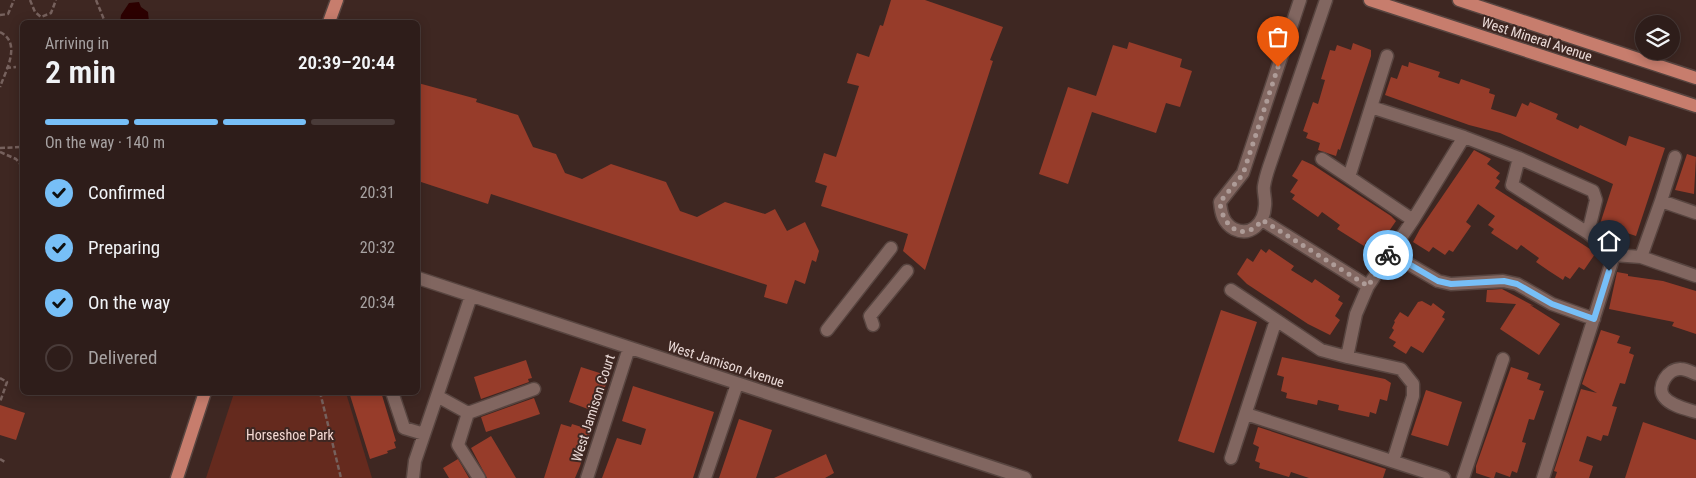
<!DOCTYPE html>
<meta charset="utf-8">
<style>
:root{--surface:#2e1d1a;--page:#362623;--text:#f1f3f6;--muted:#a7a2a2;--line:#493b39;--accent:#77bff7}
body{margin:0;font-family:"Roboto Condensed",sans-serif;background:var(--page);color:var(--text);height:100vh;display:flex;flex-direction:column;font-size:19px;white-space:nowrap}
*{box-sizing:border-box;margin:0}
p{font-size:16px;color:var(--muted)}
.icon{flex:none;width:28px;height:28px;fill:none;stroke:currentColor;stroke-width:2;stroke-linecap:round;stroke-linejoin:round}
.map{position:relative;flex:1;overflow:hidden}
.drawer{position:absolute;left:20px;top:20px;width:400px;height:375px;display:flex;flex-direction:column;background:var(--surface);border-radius:8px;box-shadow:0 2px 12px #0003,0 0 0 1px var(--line)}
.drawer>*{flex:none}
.buttons{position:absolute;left:1635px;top:15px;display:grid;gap:10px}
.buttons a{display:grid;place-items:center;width:45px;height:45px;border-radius:50%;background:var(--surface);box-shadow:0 2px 12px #0003,0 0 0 1px var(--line);font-size:25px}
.pin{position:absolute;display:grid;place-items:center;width:42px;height:42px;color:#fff;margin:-51px -21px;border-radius:50% 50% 50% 0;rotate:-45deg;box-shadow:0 0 5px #0007}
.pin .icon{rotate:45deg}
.courier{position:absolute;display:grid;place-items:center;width:50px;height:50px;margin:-25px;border:4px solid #77bff7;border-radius:50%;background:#fff;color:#222;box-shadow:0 1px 6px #0007}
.summary em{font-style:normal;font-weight:600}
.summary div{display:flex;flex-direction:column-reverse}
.summary{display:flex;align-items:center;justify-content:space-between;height:85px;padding:0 25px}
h1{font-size:32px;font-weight:600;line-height:38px}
.bar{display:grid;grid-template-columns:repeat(4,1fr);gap:8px 5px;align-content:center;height:60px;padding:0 25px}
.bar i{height:6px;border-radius:4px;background:var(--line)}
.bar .on{background:var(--accent)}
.bar p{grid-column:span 4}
ol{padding:0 25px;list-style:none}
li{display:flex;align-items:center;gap:15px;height:55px}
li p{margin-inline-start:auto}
li .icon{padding:5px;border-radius:50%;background:var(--accent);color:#111;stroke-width:4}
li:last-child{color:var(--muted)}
li i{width:28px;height:28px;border:2px solid var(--line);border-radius:50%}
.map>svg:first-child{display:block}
.green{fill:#652a1e}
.water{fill:#2c0000}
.building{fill:#973c2a}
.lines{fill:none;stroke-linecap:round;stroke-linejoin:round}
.minor-casing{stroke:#584540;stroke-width:15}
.major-casing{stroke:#584540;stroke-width:15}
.path{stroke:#76615d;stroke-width:2.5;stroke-dasharray:5 2.5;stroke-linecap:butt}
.minor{stroke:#816660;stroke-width:12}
.major{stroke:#c77d6d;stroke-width:12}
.done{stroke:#ae9c98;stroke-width:5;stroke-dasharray:0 9}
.route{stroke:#77bff7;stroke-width:6}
.labels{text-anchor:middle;stroke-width:4;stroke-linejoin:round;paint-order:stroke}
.street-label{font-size:14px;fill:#ebdbd8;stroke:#3e2722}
.park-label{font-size:14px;fill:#f4d9d3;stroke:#3e2722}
</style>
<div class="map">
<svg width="1696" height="478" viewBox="0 0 1696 478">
<rect width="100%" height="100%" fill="#3e2722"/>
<!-- green -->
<path class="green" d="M234,393H346L372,478H206Z"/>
<!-- water -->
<path class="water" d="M139,2L141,7L148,12L149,22H120L121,15L129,3Z"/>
<!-- building -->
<path class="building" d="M891,0H925L1003,27L990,60L993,61L925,270L903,251L908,234L821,206L827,186L815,182L824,153L836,157L859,86L847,83L857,53L869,57L880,25L883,26Z
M1129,42L1182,59L1180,67L1192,71L1180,107L1166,103L1156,133L1092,112L1068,184L1039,174L1068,87L1096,96L1113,45L1127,49Z
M1353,43L1371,50V56L1340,150L1338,149L1336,156L1318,150L1320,143L1306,138L1308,133L1303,131L1313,102L1318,104L1325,80L1321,79L1330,50L1335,51L1337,45L1351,50Z
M1409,62L1440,72L1438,77L1459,84L1461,79L1490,89L1489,93L1495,95L1491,109L1516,117L1522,103L1528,106L1530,102L1558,114L1556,119L1578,129L1580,125L1626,146L1629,136L1665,148L1636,236L1600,224L1613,184L1500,133L1469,125L1385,95L1391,77L1397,79L1402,65L1408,67Z
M418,83L477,99L476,102L518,115L533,147L556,154L565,173L582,179L611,164L666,182L680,211L697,217L725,202L765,214L775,209L787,231L805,222L819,251L816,262L812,260L805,284L795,280L787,304L764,297L767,285L491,194L488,204L418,181Z
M1474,150L1491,159L1487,164L1500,173L1496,178L1500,181L1495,188L1590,249L1595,254L1584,270L1579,267L1570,279L1565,276L1563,280L1549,271L1536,262L1539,258L1521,245L1517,250L1491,233L1494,229L1488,225L1495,216L1478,204L1466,222L1471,226L1453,252L1449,250L1445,255L1433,247L1429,252L1413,242L1420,229Z
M1687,154L1696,157L1694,194L1675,190Z
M1302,160L1313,165L1391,216L1396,221L1385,237L1380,233L1371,246L1366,242L1364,246L1337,229L1340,225L1322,212L1318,217L1292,199L1295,195L1290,192L1298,180L1292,176Z
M1261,249L1266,253L1269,249L1294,266L1291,270L1312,283L1315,279L1340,296L1338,300L1343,303L1335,316L1340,320L1330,335L1308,324L1247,284L1237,274L1247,258L1253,262Z
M1617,272L1628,274V276L1663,281L1696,291V334L1672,326L1674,322L1609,309Z
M1502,289L1534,306L1530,305L1560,324L1539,355L1500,329L1516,304L1486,302L1487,290Z
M1422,301L1431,306L1433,303L1445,312L1442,317L1445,319L1423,353L1411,346L1406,354L1393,346L1396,342L1389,338L1394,330L1392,328L1395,322L1394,321L1400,312L1408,317L1418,302Z
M1221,310L1257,322L1214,453L1178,441Z
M1601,330L1620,336L1617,343L1631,347L1629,353L1634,355L1625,384L1620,383L1612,406L1617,407L1608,436L1603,435L1601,441L1587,436L1579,461L1593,466L1589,478H1555L1557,472L1554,471L1581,389L1597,393L1582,384Z
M1282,357L1385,379L1391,383L1387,401L1380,399L1376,414L1370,412L1369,417L1338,410L1339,405L1318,400L1317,405L1286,398L1287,393L1281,391L1284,377L1277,375Z
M526,360L532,378L528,379L529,382L481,399L474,377Z
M581,367L609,376L596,412L569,402Z
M1511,367L1529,373L1527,379L1541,384L1539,390L1544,391L1534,420L1529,419L1522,442L1526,443L1517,473L1512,471L1510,477L1496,472L1494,478H1491L1476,473V466Z
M633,386L714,412L693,478H602L617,438L641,445L646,429L622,421Z
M1426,390L1462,402L1448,446L1411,435Z
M349,392H381L396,441L394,442L396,448L387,451L388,453L370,459Z
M534,398L540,414L486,432L481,417Z
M0,405L25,413L16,440L0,435Z
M739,419L772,430L756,478H719Z
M1643,422L1696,440V478H1625Z
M561,424L571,427L572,424L591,430L580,466L575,478H544Z
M1258,427L1386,469L1383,478H1309L1291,472L1289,477L1259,468L1260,463L1255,461L1259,447L1253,444Z
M491,436L500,451L516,478H487L471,448Z
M826,454L834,473L825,478H774Z
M458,459L469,478H449L443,468Z"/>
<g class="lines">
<defs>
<path id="minor" d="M1300,0L1243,173L1220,202C1221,213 1223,223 1234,229C1251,237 1264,223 1265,206C1266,199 1263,192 1264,186C1265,180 1267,173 1269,167L1326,0
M1387,56L1371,107L1464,137L1519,158L1512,185L1588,233L1614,255L1543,478
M1371,107L1349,177L1413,220L1464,137
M1519,158L1593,191L1596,200L1588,233
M1322,159L1349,177
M1661,201L1675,157
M1390,253L1438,281L1451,284L1503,281L1517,284L1552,304L1594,319
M1614,255L1641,257L1696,276
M1641,257L1661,201L1696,213
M418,278L1025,478
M1368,286L1413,220
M1231,290L1321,350L1347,357L1356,314L1368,286L1262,220
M873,325L870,316L907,271
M827,330L891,248
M1347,357L1401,369L1413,384V396L1393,461
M1696,374C1691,372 1686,369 1681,369C1668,368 1656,387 1664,397C1671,406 1686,409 1696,412
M392,392L404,428L424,434
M437,396L468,413L458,445L479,478
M468,413L534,389
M1246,414L1444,478
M1231,458L1276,320
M413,478L415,461L471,296
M587,478L629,348
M705,478L737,384
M1463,478L1503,359"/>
<path id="major" d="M1370,0L1696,106
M1459,0L1696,78
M329,22L337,0
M177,478L205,392"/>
</defs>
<!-- minor casing -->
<use href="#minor" class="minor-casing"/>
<!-- major casing -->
<use href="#major" class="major-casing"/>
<!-- path -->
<path class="path" d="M30,0L35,12L41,17L51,13L56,0
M96,0L105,22
M0,15L8,14L14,0
M0,32C22,43 6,70 0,87
M6,68L16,67
M0,148L22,147
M0,152L16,159L22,166
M0,378L7,382L0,402
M320,392L341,478
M0,459L5,462"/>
<!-- minor -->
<use href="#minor" class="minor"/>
<!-- major -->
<use href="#major" class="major"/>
</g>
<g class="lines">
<!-- done -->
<path class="done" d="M1278,67L1243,174L1220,202C1222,227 1244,244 1262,220L1368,286L1388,255"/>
<!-- route -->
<path class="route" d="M1388,255L1390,253L1438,281L1451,284L1504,281L1517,284L1552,304L1594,319L1609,271"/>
</g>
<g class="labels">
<!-- street labels -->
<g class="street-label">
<text transform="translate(1537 39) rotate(18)" y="5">West Mineral Avenue</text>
<text transform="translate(726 364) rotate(18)" y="5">West Jamison Avenue</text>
<text transform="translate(593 408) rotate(-72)" y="5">West Jamison Court</text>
</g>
<!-- park labels -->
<g class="park-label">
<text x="290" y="440">Horseshoe Park</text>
</g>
</g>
</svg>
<div class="buttons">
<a><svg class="icon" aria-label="layers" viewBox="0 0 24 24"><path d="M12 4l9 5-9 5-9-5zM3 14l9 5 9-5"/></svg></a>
</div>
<div class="pin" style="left:1278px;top:67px;background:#ea580c"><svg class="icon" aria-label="bag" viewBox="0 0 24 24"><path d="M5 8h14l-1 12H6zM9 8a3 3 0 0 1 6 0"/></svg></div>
<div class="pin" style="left:1609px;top:271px;background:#1f2937"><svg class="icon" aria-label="home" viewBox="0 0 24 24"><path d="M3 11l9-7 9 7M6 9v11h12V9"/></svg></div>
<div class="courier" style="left:1388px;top:255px"><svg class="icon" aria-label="bike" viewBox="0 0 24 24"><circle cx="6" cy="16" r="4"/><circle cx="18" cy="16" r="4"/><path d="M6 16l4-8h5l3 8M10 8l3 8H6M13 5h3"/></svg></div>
<section class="drawer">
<div class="summary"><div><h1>2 min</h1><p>Arriving in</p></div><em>20:39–20:44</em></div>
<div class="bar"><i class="on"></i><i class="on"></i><i class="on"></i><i></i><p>On the way · 140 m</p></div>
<ol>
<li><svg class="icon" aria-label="check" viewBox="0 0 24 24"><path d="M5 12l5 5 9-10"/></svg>Confirmed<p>20:31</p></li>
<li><svg class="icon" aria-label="check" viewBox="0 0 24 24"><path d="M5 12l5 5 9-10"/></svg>Preparing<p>20:32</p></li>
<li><svg class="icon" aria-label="check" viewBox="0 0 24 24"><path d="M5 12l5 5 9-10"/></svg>On the way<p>20:34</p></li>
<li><i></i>Delivered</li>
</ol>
</section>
</div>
